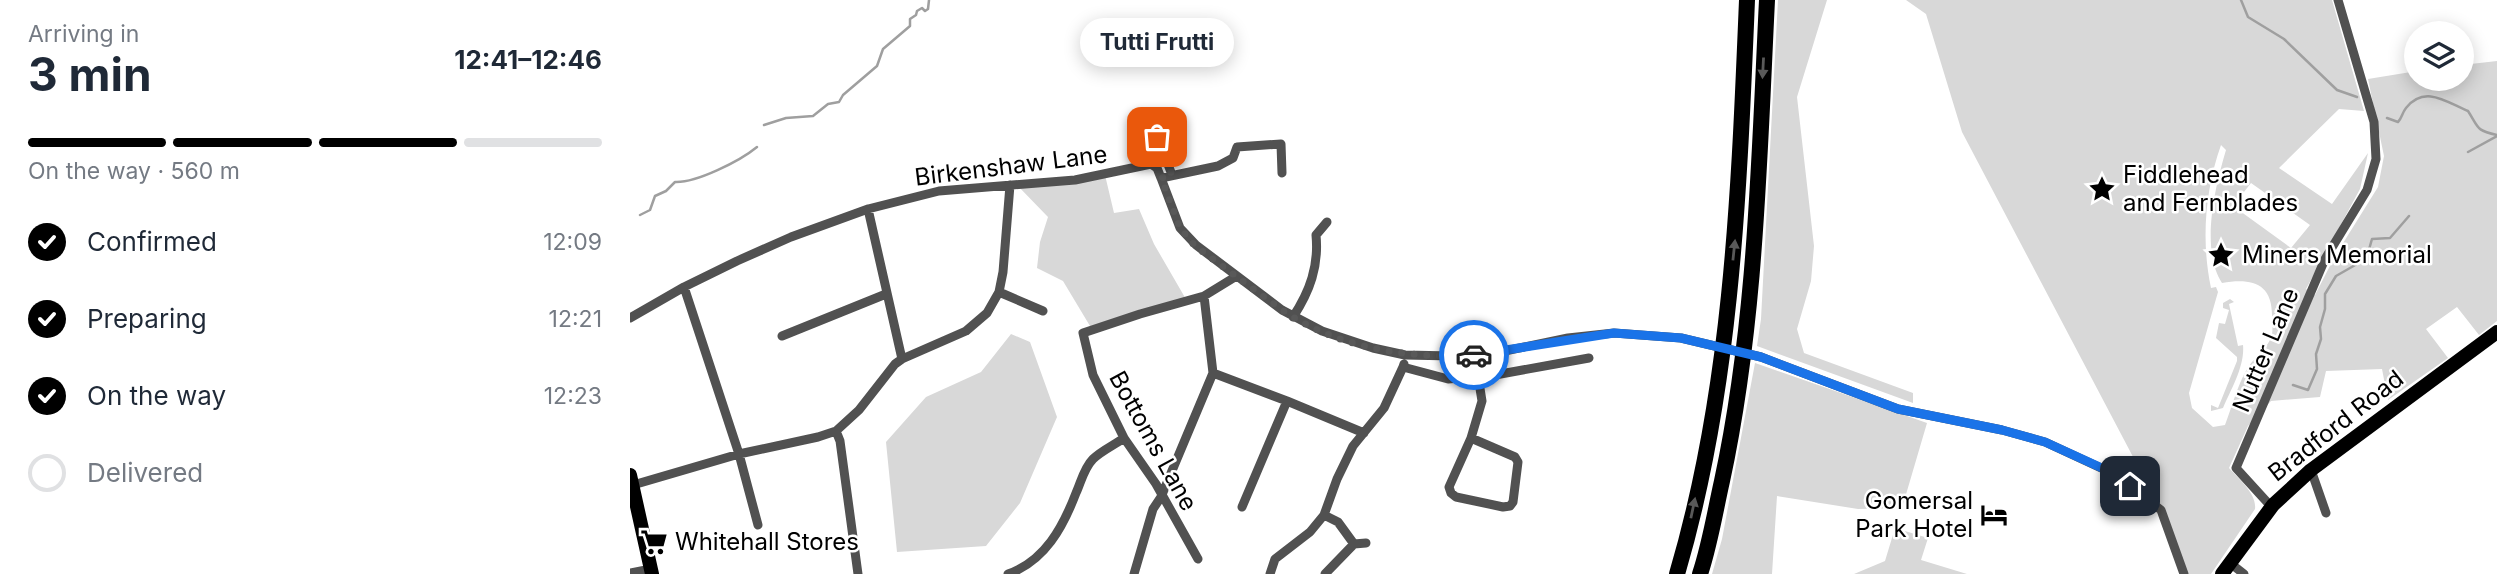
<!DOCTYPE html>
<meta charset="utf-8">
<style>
:root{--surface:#fff;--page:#f6f6f7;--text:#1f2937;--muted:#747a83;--line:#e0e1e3;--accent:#000}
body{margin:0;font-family:Inter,sans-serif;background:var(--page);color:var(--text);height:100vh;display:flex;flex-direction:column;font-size:26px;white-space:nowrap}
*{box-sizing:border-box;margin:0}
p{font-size:23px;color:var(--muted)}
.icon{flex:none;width:38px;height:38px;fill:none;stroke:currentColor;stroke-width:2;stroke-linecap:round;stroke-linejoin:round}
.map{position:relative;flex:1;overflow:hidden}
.details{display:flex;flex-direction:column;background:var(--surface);width:630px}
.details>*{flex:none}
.tools{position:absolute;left:1774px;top:21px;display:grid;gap:14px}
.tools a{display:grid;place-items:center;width:70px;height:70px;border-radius:50%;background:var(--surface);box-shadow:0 4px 18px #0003;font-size:35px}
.pin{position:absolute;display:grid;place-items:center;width:60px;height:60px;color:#fff;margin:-30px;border-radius:14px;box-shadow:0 4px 10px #0006}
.courier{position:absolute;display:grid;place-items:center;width:70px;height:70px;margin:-35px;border:5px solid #1a73e8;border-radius:50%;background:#fff;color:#222;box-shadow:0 2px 9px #0007}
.bubble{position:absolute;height:49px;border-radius:24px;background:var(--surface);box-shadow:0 4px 18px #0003;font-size:23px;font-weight:700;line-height:49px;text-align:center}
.overview em{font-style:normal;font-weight:700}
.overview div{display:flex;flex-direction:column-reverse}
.overview{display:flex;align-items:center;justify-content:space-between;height:119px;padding:0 28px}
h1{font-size:46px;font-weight:700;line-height:52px}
.bar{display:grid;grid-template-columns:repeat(4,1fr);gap:10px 7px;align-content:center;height:84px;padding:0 28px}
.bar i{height:9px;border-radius:5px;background:var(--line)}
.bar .selected{background:var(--accent)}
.bar p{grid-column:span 4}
ol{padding:0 28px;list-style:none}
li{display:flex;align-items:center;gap:21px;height:77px}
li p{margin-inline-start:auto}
li .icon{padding:7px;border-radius:50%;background:var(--accent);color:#fff;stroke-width:4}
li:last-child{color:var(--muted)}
li i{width:38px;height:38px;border:4px solid var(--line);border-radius:50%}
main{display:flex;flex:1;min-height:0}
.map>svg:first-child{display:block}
.green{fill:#d8d8d8;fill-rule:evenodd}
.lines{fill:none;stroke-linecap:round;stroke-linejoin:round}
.stream{stroke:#9f9f9f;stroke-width:2.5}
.minor{stroke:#515151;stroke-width:9}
.primary{stroke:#000;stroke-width:14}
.motorway{stroke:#000;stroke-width:16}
.oneway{fill:#595959}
.done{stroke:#595959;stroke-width:7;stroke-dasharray:0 12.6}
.route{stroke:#1a73e8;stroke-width:9}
.labels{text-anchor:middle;stroke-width:5;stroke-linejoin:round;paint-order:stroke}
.street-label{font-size:24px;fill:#000;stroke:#fff}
.poi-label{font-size:24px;fill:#000;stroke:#fff;text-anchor:start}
</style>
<main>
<section class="details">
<div class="overview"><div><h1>3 min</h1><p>Arriving in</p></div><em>12:41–12:46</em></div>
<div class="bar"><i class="selected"></i><i class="selected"></i><i class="selected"></i><i></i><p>On the way · 560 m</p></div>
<ol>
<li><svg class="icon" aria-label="check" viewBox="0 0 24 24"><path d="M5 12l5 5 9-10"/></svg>Confirmed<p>12:09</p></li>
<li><svg class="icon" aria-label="check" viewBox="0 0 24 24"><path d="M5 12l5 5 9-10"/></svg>Preparing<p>12:21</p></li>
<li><svg class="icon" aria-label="check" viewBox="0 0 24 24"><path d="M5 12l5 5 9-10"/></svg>On the way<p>12:23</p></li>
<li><i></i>Delivered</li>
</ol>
</section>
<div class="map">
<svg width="1867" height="574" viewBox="0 0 1867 574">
<rect width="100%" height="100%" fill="#fff"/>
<!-- green -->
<path class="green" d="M1148,0H1197L1167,97L1184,246L1181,281L1167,329L1174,353L1283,393V403L1127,346L1131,319Z
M1276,0H1702L1734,111L1709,109L1649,168L1702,204L1738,153L1730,189L1676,289L1685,295L1705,256L1748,187L1754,156L1738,79L1787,71V79H1832V65L1867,61V321L1849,335L1827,307L1796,329L1818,358L1758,400L1752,369L1696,371L1690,397L1641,401L1618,426L1599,468C1609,479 1627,494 1625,509L1581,574H1554L1531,510L1332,132L1296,14ZM1591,145L1596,150C1585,187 1570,249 1592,283C1622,278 1643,283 1642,318C1642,323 1643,329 1642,334C1639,348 1624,357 1617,369C1607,386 1602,407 1595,425L1583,427L1562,408L1559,393L1588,292L1586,287L1581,288C1571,241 1575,190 1591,145ZM1621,183L1680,225L1661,248L1603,206Z
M475,175L484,213L509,209L524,244L557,301L463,331L433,281L407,268L410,242L418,217L386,184Z
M1600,299L1604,302L1599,304L1608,346L1613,345C1615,366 1601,389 1593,408L1581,411V405L1588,408L1607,361V357L1586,338L1589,323L1595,324L1599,310L1593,308V303Z
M381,334L400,342L427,417L390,503L356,546L267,552L256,442L296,397L351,372Z
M1125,363L1297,423L1272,508L1228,509L1147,496L1142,574H1082L1092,539Z
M1265,528L1298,538L1291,560L1337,574H1224L1255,561Z"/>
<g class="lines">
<!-- stream -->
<path class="stream" d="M1611,0L1618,17L1654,39L1707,90L1727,97
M1757,118L1768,122C1772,118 1772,113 1776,108C1795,84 1818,103 1838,111C1849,128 1845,130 1867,135
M134,125L156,118L183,116L198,104L209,102L213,95L247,66L253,49L280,26V19L286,15L287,11L292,8L295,11L298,9L299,0
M1838,152L1867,136
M10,215L20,210L25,196L36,191L45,182C66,183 110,161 127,147
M1663,385L1678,390L1687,369L1686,354L1691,339L1690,327L1695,309V294L1706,276L1727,264L1738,253L1742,239L1760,238L1779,216"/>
<!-- minor -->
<path class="minor" d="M520,117L542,175
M652,173L651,144L607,147L603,158L588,166L531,178L550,228L566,245L652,310L692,331L743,348L775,355L823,356L860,354L938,338L984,333L1051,338L1131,357L1268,409L1372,430L1415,442L1484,474L1531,510L1554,574
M54,287L109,454L128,525
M369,292L413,311
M663,317C680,291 689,266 686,235L697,222
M0,318L54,287L107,261L161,237L238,209L309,191L445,180L521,164L527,168L531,178
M152,336L256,294
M272,359L336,331L357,313L369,292L373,272L380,185
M774,364L773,367L818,379L865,375L959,358
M583,373L657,401L734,433
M206,431L210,441L228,574
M841,438L819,487L821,493L826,497L873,507L880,506L883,502L888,462L885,457L841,438L852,401L848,376
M1681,470L1696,513
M3,485L109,454L188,437L206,431L229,410L265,364L272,359L238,209
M1643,505L1637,502L1606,468L1695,259L1737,190L1746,159L1744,122L1708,0
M612,507L657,401
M694,515L708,522L724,544L695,574
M724,544L736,543
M568,559L526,484L494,438L463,375L453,333L510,314L574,296L605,277
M1600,563L1614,574
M0,573L21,569
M378,574C415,561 433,527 446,493C451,482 454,468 463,459C471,451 484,445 494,438
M504,574L523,509L531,497L583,373L574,296
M640,574L645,559L680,532L694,515L707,479L723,446L754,408L773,367"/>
<!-- primary -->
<path class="primary" d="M0,475L22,574
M1592,574L1643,505L1681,470L1867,332"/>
<!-- motorway -->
<path class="motorway" d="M1047,574C1102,388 1109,192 1117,0
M1070,574C1080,544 1085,512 1092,481C1126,323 1129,161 1137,0"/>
</g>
<!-- one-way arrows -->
<defs><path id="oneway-solid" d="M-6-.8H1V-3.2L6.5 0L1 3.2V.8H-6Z" transform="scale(1.75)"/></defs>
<g class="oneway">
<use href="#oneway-solid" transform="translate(1133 68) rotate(93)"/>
<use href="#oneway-solid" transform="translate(1104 250) rotate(-84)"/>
<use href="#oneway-solid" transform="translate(1063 508) rotate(-78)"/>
</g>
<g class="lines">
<!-- done -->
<path class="done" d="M527,137L542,175L531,178L550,228L565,246L652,310C708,348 777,359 844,355"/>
<!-- route -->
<path class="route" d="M844,355L984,333L1051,338L1131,357L1268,409L1372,430L1415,442L1485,474L1500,486"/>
</g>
<!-- icons -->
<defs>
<symbol id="sight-bare" viewBox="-9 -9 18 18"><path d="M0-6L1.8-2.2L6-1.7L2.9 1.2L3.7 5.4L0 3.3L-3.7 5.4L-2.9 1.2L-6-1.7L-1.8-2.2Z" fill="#000" stroke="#fff" stroke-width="2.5" paint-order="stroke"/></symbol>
<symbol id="hotel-bare" viewBox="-9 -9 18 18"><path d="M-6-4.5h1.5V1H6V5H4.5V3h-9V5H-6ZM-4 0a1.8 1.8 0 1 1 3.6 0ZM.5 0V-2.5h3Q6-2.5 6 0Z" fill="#000" stroke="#fff" stroke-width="2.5" paint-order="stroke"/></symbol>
<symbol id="supermarket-bare" viewBox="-9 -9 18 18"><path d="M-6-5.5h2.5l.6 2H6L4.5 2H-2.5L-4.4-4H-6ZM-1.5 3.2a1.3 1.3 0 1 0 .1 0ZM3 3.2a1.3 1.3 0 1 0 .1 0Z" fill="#000" stroke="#fff" stroke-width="2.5" paint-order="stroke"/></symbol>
</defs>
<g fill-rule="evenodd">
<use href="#sight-bare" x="1453" y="170" width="38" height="38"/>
<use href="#sight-bare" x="1572" y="236" width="38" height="38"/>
<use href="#hotel-bare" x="1345" y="496" width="38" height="38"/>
<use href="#supermarket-bare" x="5" y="523" width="38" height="38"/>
</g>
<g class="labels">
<!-- street labels -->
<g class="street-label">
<text transform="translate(381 166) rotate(-7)" y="8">Birkenshaw Lane</text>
<text transform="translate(1636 350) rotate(-67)" y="8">Nutter Lane</text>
<text transform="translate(1706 426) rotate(-38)" y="8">Bradford Road</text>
<text transform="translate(523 441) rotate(61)" y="8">Bottoms Lane</text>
</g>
<!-- poi labels -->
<g class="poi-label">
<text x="1493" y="183">Fiddlehead<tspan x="1493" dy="28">and Fernblades</tspan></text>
<text x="1612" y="263">Miners Memorial</text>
<text x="1343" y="509" text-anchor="end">Gomersal<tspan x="1343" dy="28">Park Hotel</tspan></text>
<text x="45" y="550">Whitehall Stores</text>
</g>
</g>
</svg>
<div class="tools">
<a><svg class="icon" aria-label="layers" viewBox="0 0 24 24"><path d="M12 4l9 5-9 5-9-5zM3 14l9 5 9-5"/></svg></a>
</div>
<div class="pin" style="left:527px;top:137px;background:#ea580c"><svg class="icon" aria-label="bag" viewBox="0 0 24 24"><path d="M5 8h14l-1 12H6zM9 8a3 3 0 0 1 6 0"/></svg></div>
<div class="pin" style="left:1500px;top:486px;background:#1f2937"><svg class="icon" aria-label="home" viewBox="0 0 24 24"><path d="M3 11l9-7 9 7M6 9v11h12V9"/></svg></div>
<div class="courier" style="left:844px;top:355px"><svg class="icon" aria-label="car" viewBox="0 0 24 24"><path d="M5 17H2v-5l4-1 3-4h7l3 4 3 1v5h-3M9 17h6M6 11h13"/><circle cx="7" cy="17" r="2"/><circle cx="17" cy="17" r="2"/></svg></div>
<div class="bubble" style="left:450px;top:18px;width:154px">Tutti Frutti</div>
</div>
</main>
